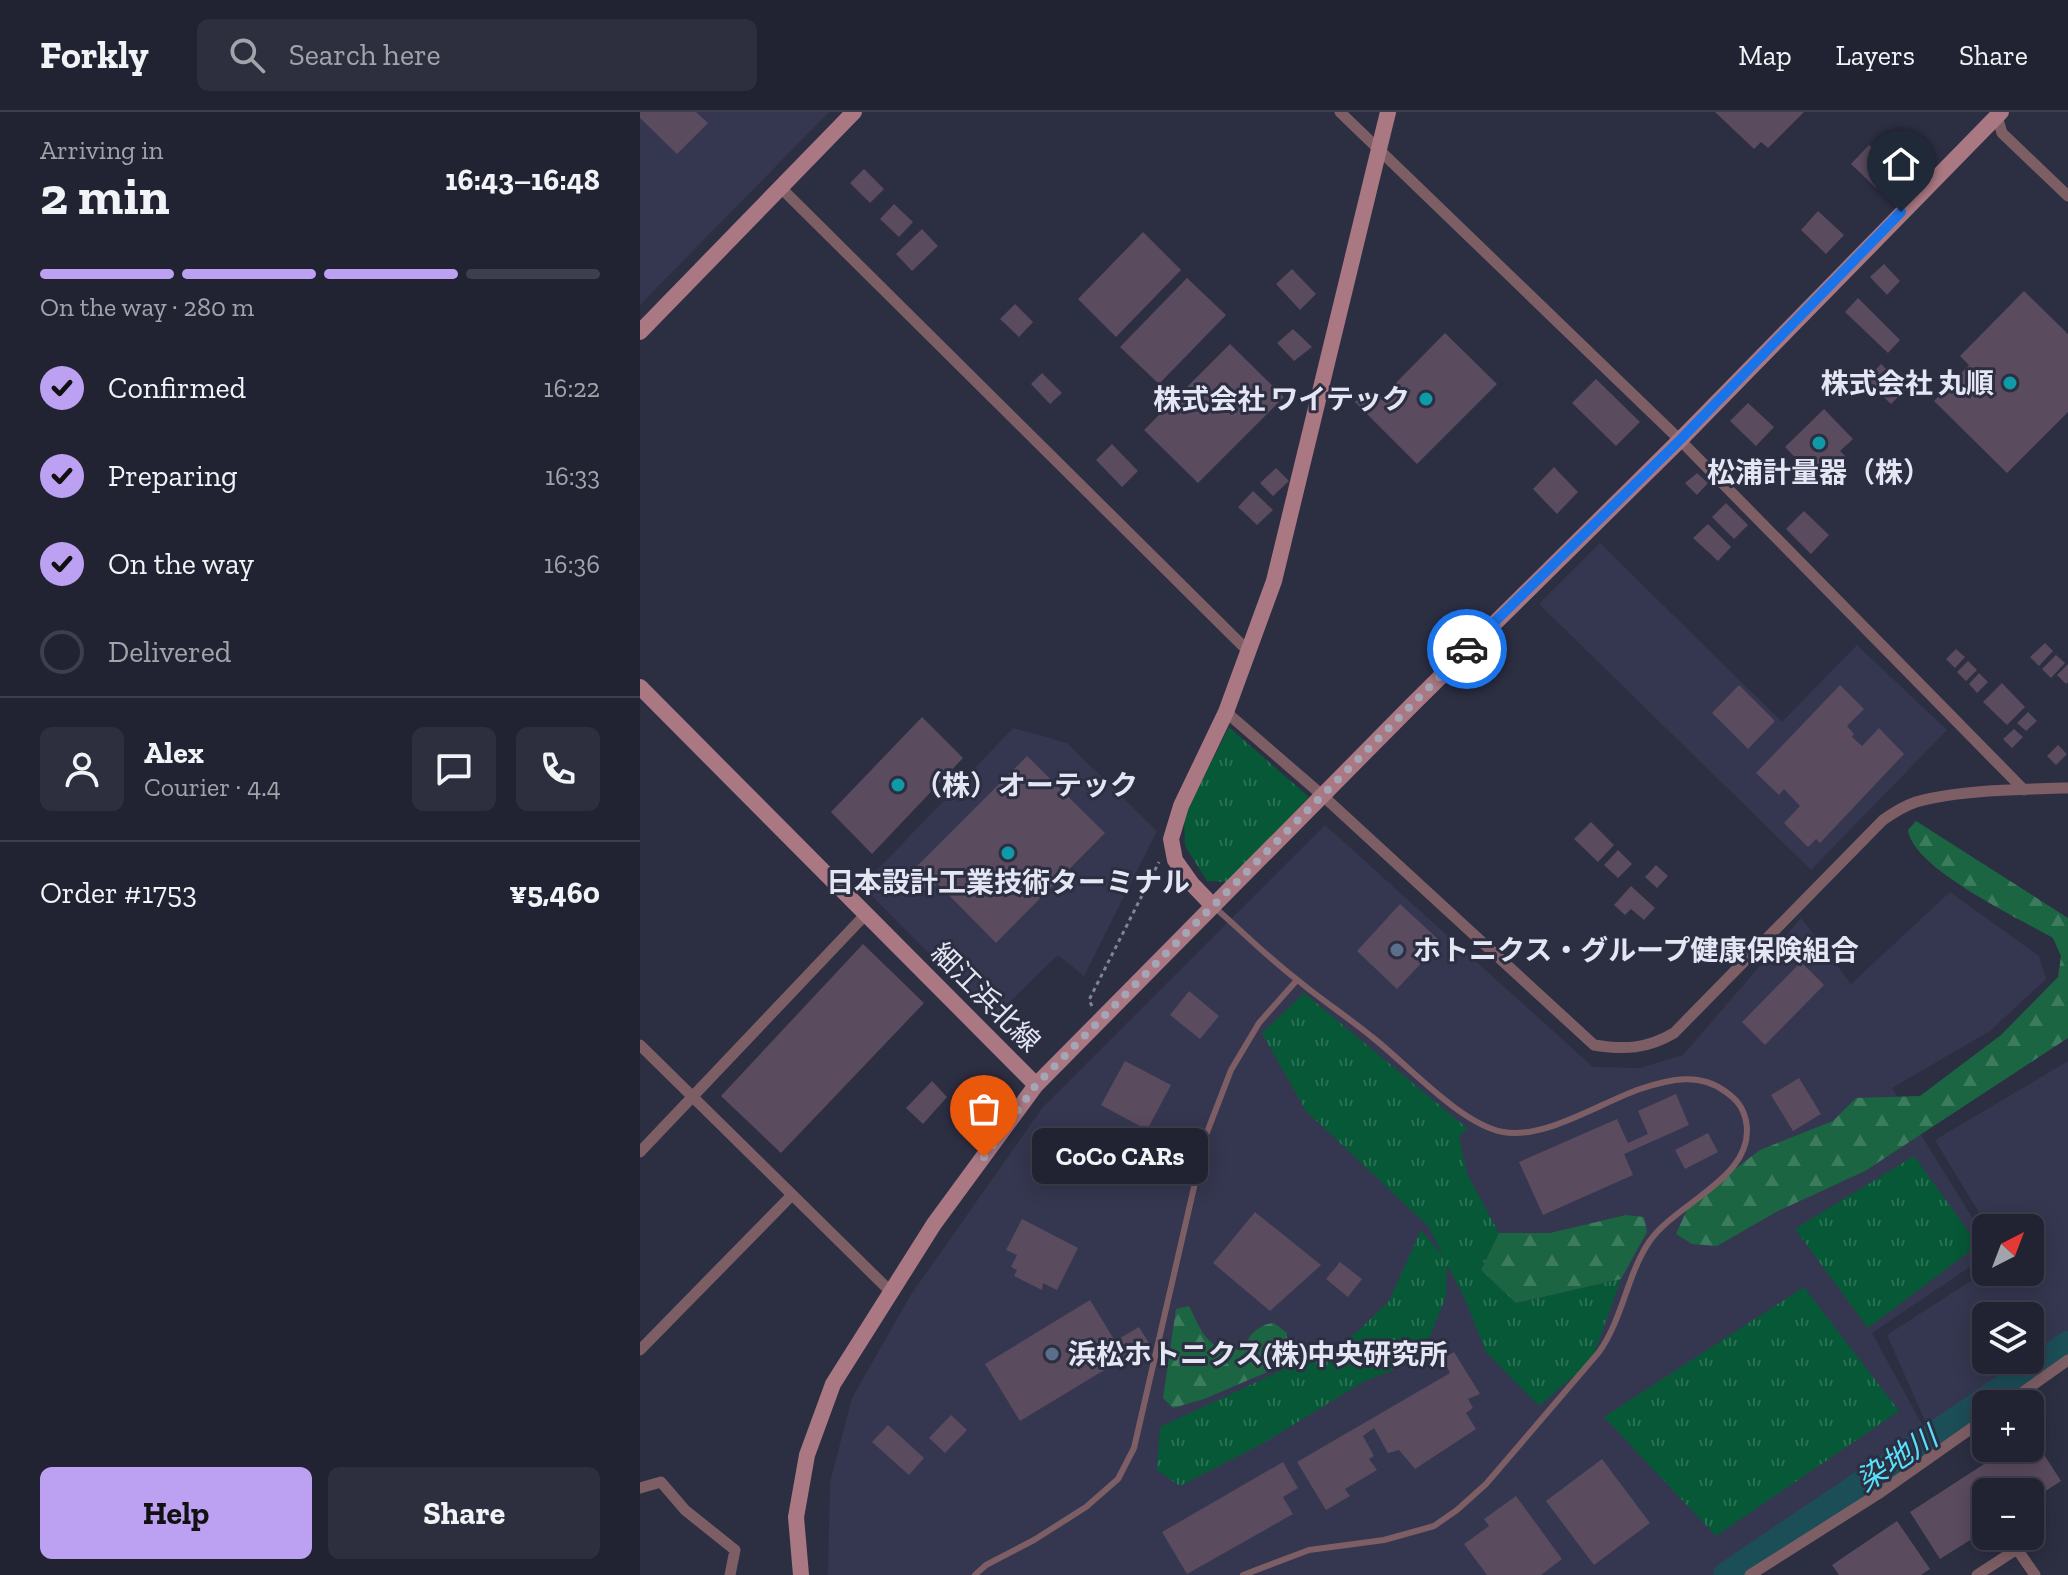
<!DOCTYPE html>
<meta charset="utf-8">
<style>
:root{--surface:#212232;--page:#2d2f3e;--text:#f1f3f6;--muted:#a2a4ac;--line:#3e3f4d;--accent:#bca0f2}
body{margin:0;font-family:"Zilla Slab","Noto Sans JP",serif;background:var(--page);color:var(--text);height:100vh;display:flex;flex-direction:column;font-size:30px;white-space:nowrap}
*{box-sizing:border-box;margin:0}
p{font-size:26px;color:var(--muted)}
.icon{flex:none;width:44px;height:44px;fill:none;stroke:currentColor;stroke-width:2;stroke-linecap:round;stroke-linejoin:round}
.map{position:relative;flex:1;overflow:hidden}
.details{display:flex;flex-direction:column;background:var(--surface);width:640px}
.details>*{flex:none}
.needle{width:52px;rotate:42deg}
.tools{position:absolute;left:1332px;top:1102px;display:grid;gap:16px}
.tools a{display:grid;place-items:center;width:72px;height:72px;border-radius:12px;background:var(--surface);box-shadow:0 4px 20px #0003,0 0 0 2px var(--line);font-size:40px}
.pin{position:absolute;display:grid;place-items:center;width:68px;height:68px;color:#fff;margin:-82px -34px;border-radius:50% 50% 50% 0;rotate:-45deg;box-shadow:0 0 8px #0007}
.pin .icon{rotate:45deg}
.courier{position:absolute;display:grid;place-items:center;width:80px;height:80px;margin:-40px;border:6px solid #1a73e8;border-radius:50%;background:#fff;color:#222;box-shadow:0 2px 10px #0007}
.bubble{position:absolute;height:56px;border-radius:12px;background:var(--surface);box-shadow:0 4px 20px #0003,0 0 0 2px var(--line);font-size:26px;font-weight:700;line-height:56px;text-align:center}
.headline em{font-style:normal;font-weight:700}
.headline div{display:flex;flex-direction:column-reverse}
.headline{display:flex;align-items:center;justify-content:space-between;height:136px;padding:0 40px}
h1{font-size:52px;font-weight:700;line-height:60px}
.bar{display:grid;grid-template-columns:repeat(4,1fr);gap:12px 8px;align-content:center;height:96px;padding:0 40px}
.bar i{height:10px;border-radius:6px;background:var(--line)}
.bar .active{background:var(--accent)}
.bar p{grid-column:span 4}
.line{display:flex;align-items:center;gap:20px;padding:0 40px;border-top:2px solid var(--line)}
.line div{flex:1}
.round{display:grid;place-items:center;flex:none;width:84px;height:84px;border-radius:12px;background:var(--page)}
ol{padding:0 40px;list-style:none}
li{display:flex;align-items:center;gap:24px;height:88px}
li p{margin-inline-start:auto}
li .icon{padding:8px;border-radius:50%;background:var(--accent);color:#111;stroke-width:4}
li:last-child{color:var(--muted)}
li i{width:44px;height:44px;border:4px solid var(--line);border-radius:50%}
.cta{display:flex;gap:16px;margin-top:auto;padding:16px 40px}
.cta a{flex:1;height:92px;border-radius:12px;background:var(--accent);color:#111;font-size:32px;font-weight:700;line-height:92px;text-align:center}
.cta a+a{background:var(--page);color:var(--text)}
header{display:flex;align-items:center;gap:48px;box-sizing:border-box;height:112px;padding:0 40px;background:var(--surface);border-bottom:2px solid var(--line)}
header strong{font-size:38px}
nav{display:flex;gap:44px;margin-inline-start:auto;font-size:28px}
.search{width:560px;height:72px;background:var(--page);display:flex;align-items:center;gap:20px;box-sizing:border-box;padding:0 28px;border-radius:12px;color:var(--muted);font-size:30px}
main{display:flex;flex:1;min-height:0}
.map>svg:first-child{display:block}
.built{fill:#353750;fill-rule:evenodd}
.grass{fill:url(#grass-tufts)}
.forest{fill:url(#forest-firs)}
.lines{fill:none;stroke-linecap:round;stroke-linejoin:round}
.river{stroke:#1c4e58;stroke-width:26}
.building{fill:#5a4b5e}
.path{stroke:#818394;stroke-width:3;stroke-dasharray:4 4;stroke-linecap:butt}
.lane{stroke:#7e5e65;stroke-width:6}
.street{stroke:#7e5e65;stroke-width:11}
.secondary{stroke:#a97883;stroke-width:16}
.done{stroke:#a4a6b6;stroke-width:8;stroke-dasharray:0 14.4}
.route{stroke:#1a73e8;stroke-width:10}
.culture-dot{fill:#0f9aa8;stroke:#2c2e42;stroke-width:3}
.service-dot{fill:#5c6f8a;stroke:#2c2e42;stroke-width:3}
.labels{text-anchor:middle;stroke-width:6;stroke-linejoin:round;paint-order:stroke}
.poi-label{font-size:28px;font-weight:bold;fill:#e5e6f4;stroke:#2c2e42;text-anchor:start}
.street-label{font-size:28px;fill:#e5e6f4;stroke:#2c2e42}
.water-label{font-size:30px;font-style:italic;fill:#57e1fa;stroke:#2c2e42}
</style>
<header>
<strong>Forkly</strong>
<div class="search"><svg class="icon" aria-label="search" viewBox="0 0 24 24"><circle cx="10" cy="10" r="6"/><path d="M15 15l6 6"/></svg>Search here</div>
<nav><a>Map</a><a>Layers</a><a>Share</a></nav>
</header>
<main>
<section class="details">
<div class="headline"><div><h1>2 min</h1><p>Arriving in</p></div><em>16:43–16:48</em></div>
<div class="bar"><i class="active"></i><i class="active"></i><i class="active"></i><i></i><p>On the way · 280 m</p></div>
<ol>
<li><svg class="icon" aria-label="check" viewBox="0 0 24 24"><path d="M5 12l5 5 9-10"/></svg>Confirmed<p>16:22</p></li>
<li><svg class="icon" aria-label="check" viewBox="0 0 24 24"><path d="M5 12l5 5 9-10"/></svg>Preparing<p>16:33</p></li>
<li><svg class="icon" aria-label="check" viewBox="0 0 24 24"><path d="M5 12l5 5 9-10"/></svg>On the way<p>16:36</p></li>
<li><i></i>Delivered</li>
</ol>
<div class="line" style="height:144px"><a class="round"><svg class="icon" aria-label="person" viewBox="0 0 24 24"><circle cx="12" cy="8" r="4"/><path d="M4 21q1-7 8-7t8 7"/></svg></a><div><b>Alex</b><p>Courier · 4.4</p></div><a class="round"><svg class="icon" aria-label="chat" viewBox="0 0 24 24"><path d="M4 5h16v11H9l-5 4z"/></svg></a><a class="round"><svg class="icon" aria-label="phone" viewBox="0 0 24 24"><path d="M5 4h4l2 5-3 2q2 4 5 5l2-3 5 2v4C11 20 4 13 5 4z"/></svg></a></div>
<div class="line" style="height:104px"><div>Order #1753</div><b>¥5,460</b></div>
<div class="cta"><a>Help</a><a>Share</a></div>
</section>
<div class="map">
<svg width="1428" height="1463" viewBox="0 0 1428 1463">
<defs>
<pattern id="grass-tufts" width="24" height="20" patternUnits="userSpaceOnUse" patternTransform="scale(2)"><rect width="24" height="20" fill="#065836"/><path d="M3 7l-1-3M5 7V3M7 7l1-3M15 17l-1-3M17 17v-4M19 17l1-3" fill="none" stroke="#2a7054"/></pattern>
<pattern id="forest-firs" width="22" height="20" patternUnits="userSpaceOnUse" patternTransform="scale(2)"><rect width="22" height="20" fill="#1b6542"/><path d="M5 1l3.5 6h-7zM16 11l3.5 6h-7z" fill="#3c7b5e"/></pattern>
</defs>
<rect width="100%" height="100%" fill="#2c2e42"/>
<!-- built -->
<path class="built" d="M0,0H189L0,193Z
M960,431L1142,610L1217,533L1307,618L1171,758L899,492Z
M373,616L427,631L517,719L444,864L418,843L353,906L222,774Z
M685,713L953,955L1000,956L1043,943L1161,806L1211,872L1310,780L1399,844L1406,867L1350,919L1252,976L1346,1128V1144L1232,1221L1285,1318L1072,1463H188L190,1370L212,1286L270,1184L403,995Z
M1428,949V1225L1290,1320L1247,1223L1346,1159L1390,1160V1116H1348L1295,1028ZM1346,1204H1390V1248H1346Z"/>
<!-- grass -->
<path class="grass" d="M589,615L669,685L589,770L567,769L545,734L544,705Z
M664,881L828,1017L819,1024L827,1062L859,1121L841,1158L876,1191L981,1167L952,1248L899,1294L846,1240L824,1185L807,1152L806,1184L790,1224L763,1254L723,1270L620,1333L540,1374L517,1358L520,1315L642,1258L663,1239L689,1241L719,1218L749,1189L781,1118L804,1145L788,1114L666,999L622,921Z
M1274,1044L1338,1133L1228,1216L1155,1117Z
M1164,1175L1259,1299L1076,1424L964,1305Z"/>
<!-- forest -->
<path class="forest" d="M1276,709L1428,806V926L1225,1059L1136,1100L1077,1134L1052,1132L1036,1122L1050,1091L1120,1038L1193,1009L1216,986L1280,984L1361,923L1418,865L1421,844L1413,826C1379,806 1273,757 1268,718Z
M986,1103L1004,1105L1007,1120L981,1167L876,1191L841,1158L859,1121H910Z
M549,1194C562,1220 568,1242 603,1237C609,1223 618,1212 634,1211L647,1221V1238L637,1256L564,1287L533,1296L523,1286L536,1197Z"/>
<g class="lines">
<!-- river -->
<path class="river" d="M1086,1463L1428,1232"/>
</g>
<!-- building -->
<path class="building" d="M0,0H56L68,11L37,42L0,6Z
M1075,0H1164L1128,36L1121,30L1114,37Z
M1229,33L1254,57L1236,76L1211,52Z
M224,57L244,77L230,91L210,71Z
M254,92L273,110L259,125L240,107Z
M1178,99L1204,123L1186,142L1161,118Z
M282,117L298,134L272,159L256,142Z
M503,120L541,158L476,225L438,187Z
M1244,152L1260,169L1247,183L1230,165Z
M652,157L676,182L660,198L636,172Z
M547,166L586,203L519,272L480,235Z
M1384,179L1428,222V300L1367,361L1294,289L1329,253L1320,244Z
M1218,186L1260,228L1248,241L1205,200Z
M375,192L393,210L379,225L360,207Z
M653,217L672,235L654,249L637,231Z
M805,221L857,272L777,352L715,290L722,282L729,289L736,281L742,285Z
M590,232L644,285L558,371L504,318Z
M1241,252L1266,277L1251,292L1226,268Z
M402,261L422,281L410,292L391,272Z
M956,267L1000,310L976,334L932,291Z
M1108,291L1134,315L1116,334L1090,309Z
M1184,297L1213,327L1200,339L1206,345L1193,358L1186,350L1172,363L1145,335Z
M472,332L498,359L482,375L456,348Z
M914,355L938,380L917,402L893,377Z
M636,356L649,369L633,384L620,371Z
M1057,361L1068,371L1057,383L1045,371Z
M613,379L633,398L617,413L598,395Z
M1086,391L1108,413L1094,427L1072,405Z
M1164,399L1189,423L1171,442L1146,417Z
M1068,412L1091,435L1078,449L1053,426Z
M1405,531L1413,539L1399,554L1390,545Z
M1316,537L1325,545L1315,556L1306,547Z
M1416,543L1425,551L1411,566L1402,557Z
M1328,549L1337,558L1326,569L1317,560Z
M1428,552V570L1426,572L1417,563Z
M1339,561L1348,570L1337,581L1329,572Z
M1362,571L1385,595L1367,613L1343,590Z
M1099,573L1135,609L1108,637L1072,601Z
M1200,573L1224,597L1207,614L1214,622L1212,625L1222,634L1239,616L1264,642L1180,731L1176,727L1168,735L1144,711L1160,694L1144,677L1139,683L1116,661Z
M1388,600L1397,609L1386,619L1377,611Z
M282,605L323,646L232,742L191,700Z
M1374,617L1383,625L1372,636L1363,627Z
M1418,633L1427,642L1416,653L1407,644Z
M387,644L465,721L356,831L297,771L289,782L270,761Z
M951,710L974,733L958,750L934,727Z
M978,738L992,752L978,766L964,753Z
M1016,753L1028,764L1017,776L1005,765Z
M991,774L1015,796L1004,808L991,797L985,803L974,793Z
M760,792L801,830L757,877L717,839Z
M223,832L284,891L141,1041L81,984Z
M1161,850L1184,873L1125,933L1102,910Z
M549,879L579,904L560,927L530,903Z
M485,949L531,973L507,1018L461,993Z
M1159,966L1181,1002L1153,1019L1131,983Z
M292,969L307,985L283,1012L266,996Z
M1036,982L1049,1013L984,1042L993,1063L903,1103L879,1050L977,1007L988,1031L1008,1022L998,999Z
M1068,1021L1078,1040L1045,1057L1035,1038Z
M615,1100L681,1153L630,1199L573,1151Z
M382,1107L438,1136L417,1178L403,1171L402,1178L374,1164L377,1158L371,1155L377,1143L366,1138Z
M700,1150L722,1167L708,1185L686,1167Z
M450,1188L475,1229L499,1215L509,1231L380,1309L345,1252Z
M814,1240L840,1282L828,1287L833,1296L826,1301L836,1317L775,1357L759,1338L748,1341L734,1316L723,1324L734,1344L729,1347L737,1358L705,1377L710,1384L686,1398L657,1350L810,1261L803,1246Z
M311,1303L327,1318L305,1341L289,1326Z
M248,1313L284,1346L269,1363L232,1330Z
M1390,1321L1421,1369L1390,1389V1380H1346V1418L1300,1447L1270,1400L1358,1343L1353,1336H1390Z
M962,1347L1010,1411L954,1453L906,1389Z
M643,1350L658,1376L643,1385L653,1402L547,1462L522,1420Z
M876,1384L922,1447L901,1463H847L824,1432L849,1414L844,1407Z
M1257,1409L1290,1457L1281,1463H1199L1192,1453Z"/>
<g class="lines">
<!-- path -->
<path class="path" d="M452,894L449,888L519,750"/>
<!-- lane -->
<path class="lane" d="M573,794C602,819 629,847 660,870C683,889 709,906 732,925C767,952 820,1012 863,1020C904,1028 962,990 1000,977C1030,967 1060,960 1086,980C1097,988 1103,995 1106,1009C1117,1065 1036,1090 1009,1130C987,1163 983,1206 959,1240L846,1372L817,1398L794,1414L744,1428L669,1438L603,1463
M335,1463L346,1453L394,1428L446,1395L478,1367L494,1336L566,1023L591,958L619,911L657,868"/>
<!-- street -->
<path class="street" d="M700,0L1040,328L1384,678
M1357,4L1362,21L1428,84
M140,75L609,540
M586,600L682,683L954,933C984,938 1007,937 1034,921L1243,708C1253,701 1264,694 1276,690C1319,678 1383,677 1428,676
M0,933L251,1180
M0,1040L226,802
M0,1238L152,1083
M1366,1292L1428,1248
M0,1376L21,1370L45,1398L95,1438L90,1463
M1110,1463L1241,1380L1346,1306
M1337,1463L1377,1437L1395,1463"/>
<!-- secondary -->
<path class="secondary" d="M0,220L214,0
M0,575L396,973
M573,794L552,772L535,748L531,727L541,694L586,600L634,469L748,0
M161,1463L156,1405L167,1343L193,1272L294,1112L396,973L772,593L1040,328L1361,0"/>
</g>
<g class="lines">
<!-- done -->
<path class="done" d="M344,1045L396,973L827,537"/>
<!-- route -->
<path class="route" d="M827,537L1040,328L1261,100"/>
</g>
<!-- markers -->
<g class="culture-dot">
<circle cx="1370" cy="271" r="8"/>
<circle cx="786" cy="287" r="8"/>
<circle cx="1179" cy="331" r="8"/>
<circle cx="258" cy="673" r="8"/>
<circle cx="368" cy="741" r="8"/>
</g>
<g class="service-dot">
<circle cx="757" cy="838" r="8"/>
<circle cx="412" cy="1242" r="8"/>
</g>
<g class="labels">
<!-- poi labels -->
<g class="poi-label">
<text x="1354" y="281" text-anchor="end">株式会社 丸順</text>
<text x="770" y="297" text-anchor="end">株式会社 ワイテック</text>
<text x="1179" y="370" text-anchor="middle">松浦計量器（株）</text>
<text x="274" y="683">（株）オーテック</text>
<text x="368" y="780" text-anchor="middle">日本設計工業技術ターミナル</text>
<text x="773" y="848">ホトニクス・グループ健康保険組合</text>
<text x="428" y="1252">浜松ホトニクス(株)中央研究所</text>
</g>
<!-- street labels -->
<g class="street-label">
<text transform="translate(346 885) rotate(45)" y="10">細江浜北線</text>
</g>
<!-- water labels -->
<g class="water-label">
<text transform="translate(1257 1347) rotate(-34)" y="10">染地川</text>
</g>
</g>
</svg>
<div class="tools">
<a><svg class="needle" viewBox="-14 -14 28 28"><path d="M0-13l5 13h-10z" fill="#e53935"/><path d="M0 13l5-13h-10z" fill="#a2a4ac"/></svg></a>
<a><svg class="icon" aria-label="layers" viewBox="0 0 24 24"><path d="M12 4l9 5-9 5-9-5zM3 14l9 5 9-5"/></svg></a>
<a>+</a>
<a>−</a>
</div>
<div class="pin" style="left:344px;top:1045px;background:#ea580c"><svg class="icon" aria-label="bag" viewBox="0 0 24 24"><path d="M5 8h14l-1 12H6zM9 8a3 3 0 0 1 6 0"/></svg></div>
<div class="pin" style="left:1261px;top:100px;background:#1f2937"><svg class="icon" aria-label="home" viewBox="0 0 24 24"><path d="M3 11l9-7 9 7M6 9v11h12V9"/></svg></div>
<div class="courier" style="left:827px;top:537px"><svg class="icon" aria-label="car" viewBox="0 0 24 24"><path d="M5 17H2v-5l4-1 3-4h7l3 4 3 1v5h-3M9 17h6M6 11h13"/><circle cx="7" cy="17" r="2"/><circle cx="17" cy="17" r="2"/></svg></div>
<div class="bubble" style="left:392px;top:1016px;width:176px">CoCo CARs</div>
</div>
</main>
